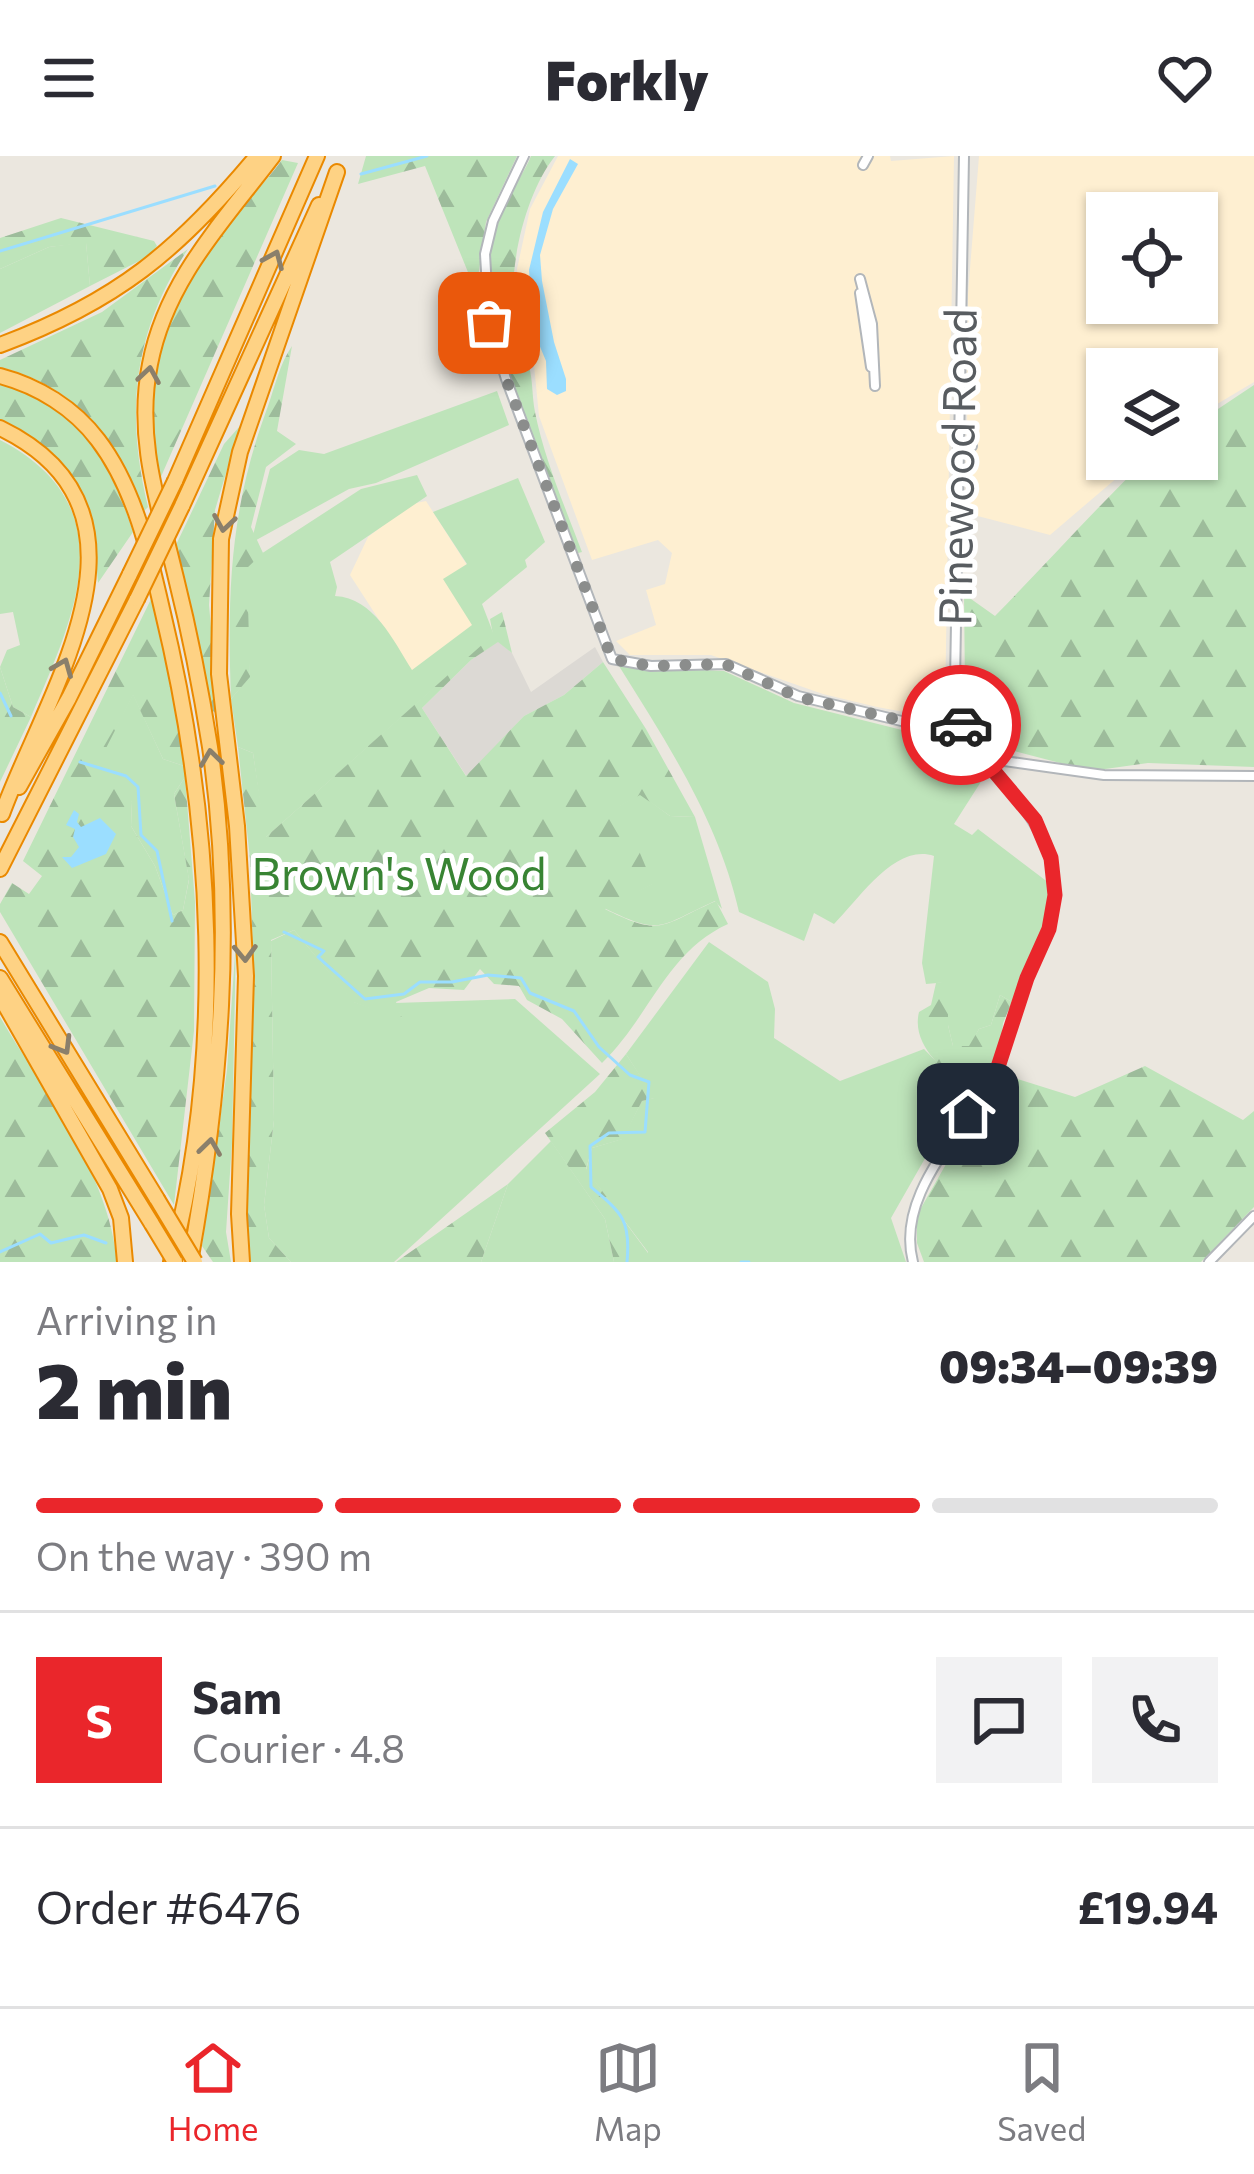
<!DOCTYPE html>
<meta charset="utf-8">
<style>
:root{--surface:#fff;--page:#f2f2f3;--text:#2b2b33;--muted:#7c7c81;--line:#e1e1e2;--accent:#ea262b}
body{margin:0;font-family:Commissioner,sans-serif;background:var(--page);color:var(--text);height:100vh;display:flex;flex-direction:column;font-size:45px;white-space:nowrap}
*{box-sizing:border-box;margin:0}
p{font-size:39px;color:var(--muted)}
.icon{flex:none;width:66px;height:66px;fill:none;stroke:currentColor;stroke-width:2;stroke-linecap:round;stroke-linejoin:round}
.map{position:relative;height:1106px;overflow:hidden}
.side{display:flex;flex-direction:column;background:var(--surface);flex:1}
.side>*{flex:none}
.controls{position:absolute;left:1086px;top:36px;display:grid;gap:24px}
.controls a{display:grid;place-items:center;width:132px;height:132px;border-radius:0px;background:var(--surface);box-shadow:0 3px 9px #0004;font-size:60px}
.pin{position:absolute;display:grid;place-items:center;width:102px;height:102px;color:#fff;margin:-51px;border-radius:24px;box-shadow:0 6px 18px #0006}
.courier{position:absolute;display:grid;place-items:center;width:120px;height:120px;margin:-60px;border:9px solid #ea262b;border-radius:50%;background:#fff;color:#222;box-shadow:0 3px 15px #0007}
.head em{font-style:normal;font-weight:800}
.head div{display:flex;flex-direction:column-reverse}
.head{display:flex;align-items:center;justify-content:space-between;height:204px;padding:0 36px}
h1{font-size:78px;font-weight:800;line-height:90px}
.bar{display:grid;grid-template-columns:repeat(4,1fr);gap:18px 12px;align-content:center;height:144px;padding:0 36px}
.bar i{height:15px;border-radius:9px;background:var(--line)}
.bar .active{background:var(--accent)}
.bar p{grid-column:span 4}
.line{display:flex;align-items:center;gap:30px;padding:0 36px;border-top:3px solid var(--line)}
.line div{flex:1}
.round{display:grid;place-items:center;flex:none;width:126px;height:126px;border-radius:0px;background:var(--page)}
header{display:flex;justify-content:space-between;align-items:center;height:156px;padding:0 36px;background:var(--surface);font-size:54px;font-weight:800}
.tab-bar{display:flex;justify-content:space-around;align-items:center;height:168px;border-top:3px solid var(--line);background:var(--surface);font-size:33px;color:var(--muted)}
.tab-bar a{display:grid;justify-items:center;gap:6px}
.tab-bar .active{color:var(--accent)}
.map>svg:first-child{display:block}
.commercial{fill:#feefd1;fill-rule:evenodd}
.industrial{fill:#dcd9d4}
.green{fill:#bee4ba}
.forest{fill:url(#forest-firs)}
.water{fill:#9bdeff}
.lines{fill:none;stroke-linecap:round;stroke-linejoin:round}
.stream{stroke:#9bdeff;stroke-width:3}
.minor-casing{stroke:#b2b6ba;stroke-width:12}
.motorway-casing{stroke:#ea8900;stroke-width:18}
.minor{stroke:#fff;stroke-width:8}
.motorway{stroke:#fed284;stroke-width:14}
.motorway-bridge-casing{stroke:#ea8900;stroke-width:18;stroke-linecap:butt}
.motorway-bridge{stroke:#fed284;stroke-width:14}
.oneway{stroke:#8a7f6b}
.done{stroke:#8b8d8c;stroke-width:12;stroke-dasharray:0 21.6}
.route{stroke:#ea262b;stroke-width:15}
.labels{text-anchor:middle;stroke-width:10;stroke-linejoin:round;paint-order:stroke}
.street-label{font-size:45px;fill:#585c60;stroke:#fff}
.park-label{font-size:45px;fill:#388433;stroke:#fff}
</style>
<header><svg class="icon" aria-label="menu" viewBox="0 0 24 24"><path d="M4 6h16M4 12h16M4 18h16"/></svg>Forkly<svg class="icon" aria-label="heart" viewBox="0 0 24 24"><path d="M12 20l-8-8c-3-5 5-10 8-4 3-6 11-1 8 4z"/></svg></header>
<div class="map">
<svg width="1254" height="1106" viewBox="0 0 1254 1106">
<defs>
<pattern id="forest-firs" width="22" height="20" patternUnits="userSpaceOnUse" patternTransform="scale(3)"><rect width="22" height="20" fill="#bee4ba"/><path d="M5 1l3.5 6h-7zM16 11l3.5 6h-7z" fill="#9dbc9b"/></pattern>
</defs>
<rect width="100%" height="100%" fill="#ebe7df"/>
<!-- commercial -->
<path class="commercial" d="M558,0H890L891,5L954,0L945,551L915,558L877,551L823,538L711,499H630L616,485L656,469L646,434L665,428L672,397L658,384L592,404L539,260L534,209L524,188L517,113L530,53Z
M979,0H1254V226L1197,260V213H1107V303H1139L1050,379L966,357V302L972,297V282L967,277L968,138ZM1107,57H1197V147H1107Z
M426,345L467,409L472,470L412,515L350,419L368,381L411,348Z"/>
<!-- industrial -->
<path class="industrial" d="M498,485L512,497L531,536L595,491L603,506L564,539L524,560L467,621L422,552L471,504Z"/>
<!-- green -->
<path class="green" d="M86,86L90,130L0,177V113L49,91Z
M497,235L509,269L376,327L349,333L251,387L270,313L299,294L324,298Z
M0,284C128,350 74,461 31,561L13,551L0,511L7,494L20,489L13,456L0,458Z
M417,319L427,340L330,406L337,431L335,440C374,442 393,484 412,514L472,469L443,423L467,408L433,356L518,322L545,386L525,404L527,411L482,448L494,479L265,682L253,597L238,591L231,543L250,520L241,411L361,333Z
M619,510L724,515L794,547L914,577L984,621L954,668L972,679L978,673L1049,727C1051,769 1035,811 1012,846L1000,839L991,869L979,873L970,890H953L948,869V826L926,828L922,807L934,700C895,687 860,742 834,768L814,757L804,785L739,756C719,666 667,587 619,510Z
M133,538L163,603L184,610L185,621L174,638L189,723L183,754L173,759L155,710L131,670L132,646L100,602Z
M640,638L670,660L695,661L722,753L715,745C659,770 663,781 604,752L652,728L619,650Z
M294,774L354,846L402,863L395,847L515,843L600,918L394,1106H291L269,1082L264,1049L274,964L271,785Z
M709,786L768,826L775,853L774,882L840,925L924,893L964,934L891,1062L906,1106H648V1096L586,1014L592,992L622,983L642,945L654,942L626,898Z
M551,985L605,1063L614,1106H481L508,1028Z"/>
<!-- forest -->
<path class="forest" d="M366,0H517L486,66L476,136L425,10L358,28Z
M531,0H555C520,45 501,138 521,194C527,210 524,193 529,210C533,225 532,241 535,256C544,302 565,351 582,396L578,397C543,305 467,163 496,66C503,43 522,23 531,0Z
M282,4L298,7L160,323C143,243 157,153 211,88C234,59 260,33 282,4Z
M61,62L154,85L157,90L149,100L90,130L86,87L49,91L0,113V82Z
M188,93C133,176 125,256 148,351L144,355C118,283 77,231 0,211V204L102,156Z
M292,190L277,275L296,288L266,311L251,371L263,397L247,412L250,521L231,543C227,435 230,352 268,250C275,230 280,207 292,190Z
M0,226C74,244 112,308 133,376L98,427C93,359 69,293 0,266Z
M1254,229V611L1148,607L1091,615L975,585L965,533L964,438L995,460C1046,408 1094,354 1147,303H1197V267Z
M240,270L215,354L209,449L219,560L213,555L175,391L224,288Z
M153,439L170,519L184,610L163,603L133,539L101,602L122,612L132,646L131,670L155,710L173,759L183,754L189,724L174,638L185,621L195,746L194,875L174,1049L0,756V748L12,727L29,738L42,720L23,705Z
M502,456L512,497L498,486L471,504L422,552L466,620L524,560L564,539L603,506L646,573L695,661L670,660L640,639L620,650L653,728L605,753C663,782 661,769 716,745L728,768C666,796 649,862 602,907L562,863L527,844L519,830L494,828L480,813L464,834L429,832L396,846L403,865L353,846L294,774L271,784L274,964L264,1049L269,1082L291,1106H250L247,1054L254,831L250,703L238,591L253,597L266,681L493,479L490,463Z
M0,511L13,551L31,561L0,626Z
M236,784L232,987L226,1076L231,1106H213L202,1090L227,914Z
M948,825V869L953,890H969L979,873L991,869L1000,839L1012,846L1003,867L1000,896L978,930L964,934C943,912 911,889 919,856L931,849L936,827Z
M0,861C44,936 109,1017 117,1106H0Z
M626,898L655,942L642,945L623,983L592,992L586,1013L648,1097V1106H614L605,1063L545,977L595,936Z
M1145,910L1243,964L1254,955V1051L1201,1106H924L917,1087V1059L998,917L1075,941Z
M508,1028L481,1106H396Z"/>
<!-- water -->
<path class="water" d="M570,3L578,8L553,53L540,99L542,125L554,186L566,223V235L557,239L547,233L546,205L533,174L529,114L543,56Z
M74,654L79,658L77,666L81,671L100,662L116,678L106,698L72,712L62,701H71L79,691L73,681L75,673L66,669Z"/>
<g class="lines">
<!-- stream -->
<path class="stream" d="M361,18L427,0
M0,95L215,30
M0,537L11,560
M80,606L126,620L138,631L141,679L157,695L172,765
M284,776L324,795L318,801L365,843L404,838L420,826H452L488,819L521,822L530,837L574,855L599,891L630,919L649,926L645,976L609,977L590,990L591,1031C622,1057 631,1064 627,1106
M0,1096L40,1078L51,1087L84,1079L106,1087
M741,1106H749"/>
<defs>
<path id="minor" d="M524,0L493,65L485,98L489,167L506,223L612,503L651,510L726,508L798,540L918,569L959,561
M863,9L868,0
M860,123L872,168L875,230
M860,137L871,211
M958,291L972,290
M990,603L1104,619L1254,620
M913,1106C894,1033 972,971 998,908C1011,880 1016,849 1027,821C1034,804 1046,788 1050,770C1067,703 1034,662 993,613L990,603L967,584L963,574L955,526L964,0
M1209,1106L1254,1060"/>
<path id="motorway" d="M0,189C116,146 178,95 257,0
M0,220C38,230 74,252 98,284C134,331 149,396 162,453C213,663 226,896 171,1106
M0,272C174,356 46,536 2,658
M175,325L317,0
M182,350L319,49
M19,631L69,542L130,418
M0,713L137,443
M0,786L157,1043
M0,822L152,1068
M0,840L110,1033L121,1062L125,1106
M190,1106C221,935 235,765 210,591C201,534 190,478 176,422C159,350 135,283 150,208C166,124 223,66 273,0
M242,1106L239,1058L246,820L237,670L219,518L221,383L240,296L337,16"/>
</defs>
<!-- minor casing -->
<use href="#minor" class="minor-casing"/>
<!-- motorway casing -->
<use href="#motorway" class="motorway-casing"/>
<!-- minor -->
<use href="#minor" class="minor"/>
<!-- motorway -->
<use href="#motorway" class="motorway"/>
<defs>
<path id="motorway-bridge" d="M130,418L175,325
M137,443L182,350
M157,1043L195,1106
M152,1068L175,1106"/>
</defs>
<!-- motorway-bridge casing -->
<use href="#motorway-bridge" class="motorway-bridge-casing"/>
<!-- motorway-bridge -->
<use href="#motorway-bridge" class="motorway-bridge"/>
</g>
<!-- one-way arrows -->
<defs><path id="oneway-chevron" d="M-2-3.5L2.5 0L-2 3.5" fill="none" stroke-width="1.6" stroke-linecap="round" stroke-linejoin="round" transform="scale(3)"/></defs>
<g class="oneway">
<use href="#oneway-chevron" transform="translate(274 103) rotate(-67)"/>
<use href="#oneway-chevron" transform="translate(149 219) rotate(-81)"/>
<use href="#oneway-chevron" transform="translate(224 367) rotate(99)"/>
<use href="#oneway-chevron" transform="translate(63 511) rotate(-68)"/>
<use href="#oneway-chevron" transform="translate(211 602) rotate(-98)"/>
<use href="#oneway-chevron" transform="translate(245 797) rotate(88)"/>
<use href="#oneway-chevron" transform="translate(63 890) rotate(59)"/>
<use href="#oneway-chevron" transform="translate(210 991) rotate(-82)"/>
</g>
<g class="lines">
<!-- done -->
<path class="done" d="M489,167L506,223L612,503L651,510L725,508L798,541L918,568L958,561L961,569"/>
<!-- route -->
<path class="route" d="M961,569C968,588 987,595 993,614L1035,664L1051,702L1055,739L1049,773L1027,822L998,911L968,958"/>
</g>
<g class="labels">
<!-- street labels -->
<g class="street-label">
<text transform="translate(958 311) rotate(-89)" y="16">Pinewood Road</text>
</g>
<!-- park labels -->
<g class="park-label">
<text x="399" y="734">Brown's Wood</text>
</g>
</g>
</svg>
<div class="controls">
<a><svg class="icon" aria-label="locate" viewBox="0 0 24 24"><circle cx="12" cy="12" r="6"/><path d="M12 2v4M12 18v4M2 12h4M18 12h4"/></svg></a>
<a><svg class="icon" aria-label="layers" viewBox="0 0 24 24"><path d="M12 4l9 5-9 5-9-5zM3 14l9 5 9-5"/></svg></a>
</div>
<div class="pin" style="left:489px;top:167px;background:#ea580c"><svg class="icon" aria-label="bag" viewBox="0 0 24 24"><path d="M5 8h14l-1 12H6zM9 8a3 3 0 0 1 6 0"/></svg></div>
<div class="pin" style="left:968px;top:958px;background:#1f2937"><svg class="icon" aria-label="home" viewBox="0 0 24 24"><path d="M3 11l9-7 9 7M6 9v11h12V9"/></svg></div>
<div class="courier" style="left:961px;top:569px"><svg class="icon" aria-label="car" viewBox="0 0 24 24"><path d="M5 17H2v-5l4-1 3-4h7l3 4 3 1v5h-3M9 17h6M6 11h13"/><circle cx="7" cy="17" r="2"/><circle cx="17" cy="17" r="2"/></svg></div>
</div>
<section class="side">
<div class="head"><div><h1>2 min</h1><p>Arriving in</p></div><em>09:34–09:39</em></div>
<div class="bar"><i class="active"></i><i class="active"></i><i class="active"></i><i></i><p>On the way · 390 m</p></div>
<div class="line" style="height:216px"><b class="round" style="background:var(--accent);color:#fff">S</b><div><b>Sam</b><p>Courier · 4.8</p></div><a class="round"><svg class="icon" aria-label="chat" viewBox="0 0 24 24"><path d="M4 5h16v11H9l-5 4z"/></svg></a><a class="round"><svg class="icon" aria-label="phone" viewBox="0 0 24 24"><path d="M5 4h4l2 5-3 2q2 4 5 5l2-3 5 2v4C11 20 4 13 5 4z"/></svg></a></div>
<div class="line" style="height:156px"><div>Order #6476</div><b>£19.94</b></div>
</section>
<nav class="tab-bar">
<a class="active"><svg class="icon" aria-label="home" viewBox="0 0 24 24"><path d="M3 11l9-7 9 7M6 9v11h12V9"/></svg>Home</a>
<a><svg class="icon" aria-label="map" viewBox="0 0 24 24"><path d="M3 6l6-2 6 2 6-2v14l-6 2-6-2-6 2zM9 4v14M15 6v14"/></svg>Map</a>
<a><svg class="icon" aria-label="saved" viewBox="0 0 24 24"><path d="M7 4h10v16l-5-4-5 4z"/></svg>Saved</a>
</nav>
